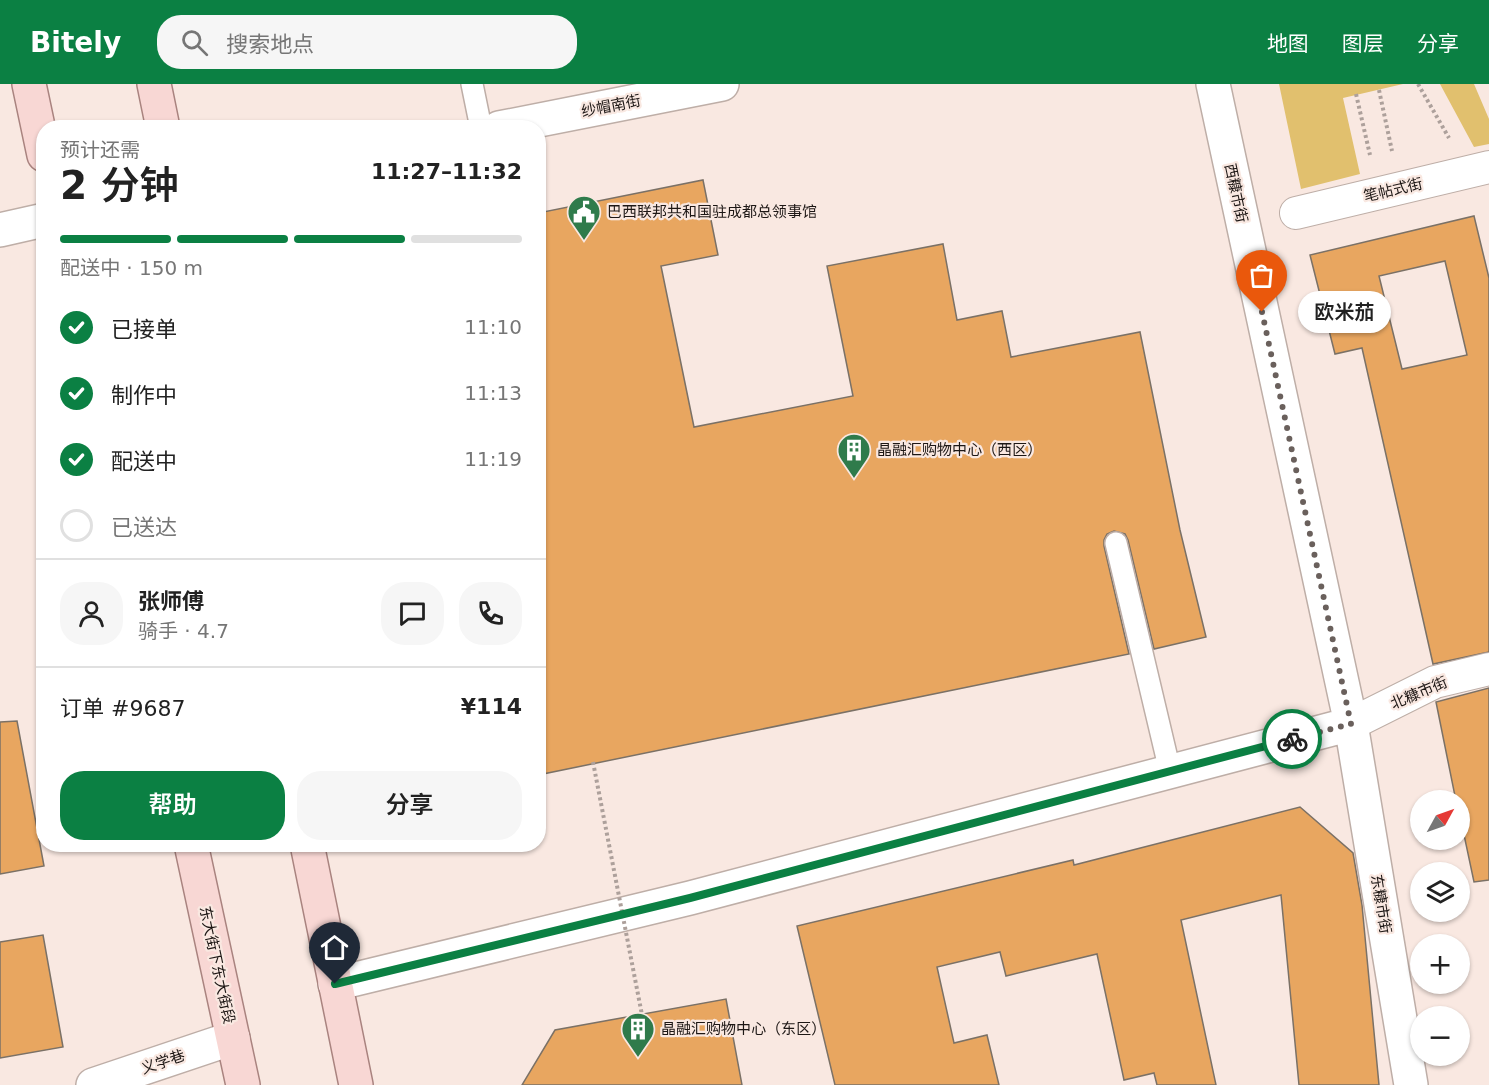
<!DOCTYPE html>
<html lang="zh">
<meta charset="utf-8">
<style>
:root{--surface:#fff;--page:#f6f6f6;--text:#222;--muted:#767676;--line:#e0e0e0;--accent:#0b8043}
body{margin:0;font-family:"DejaVu Sans","Noto Sans SC",sans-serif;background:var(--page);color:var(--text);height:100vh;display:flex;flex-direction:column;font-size:22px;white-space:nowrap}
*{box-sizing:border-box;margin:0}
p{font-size:20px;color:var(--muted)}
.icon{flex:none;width:33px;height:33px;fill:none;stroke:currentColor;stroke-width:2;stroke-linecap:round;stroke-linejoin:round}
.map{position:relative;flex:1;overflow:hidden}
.side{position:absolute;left:36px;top:36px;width:510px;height:732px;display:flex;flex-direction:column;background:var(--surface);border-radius:24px;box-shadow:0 2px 4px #0004}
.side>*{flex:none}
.needle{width:39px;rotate:50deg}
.fabs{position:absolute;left:1410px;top:706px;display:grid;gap:12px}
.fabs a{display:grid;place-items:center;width:60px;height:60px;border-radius:50%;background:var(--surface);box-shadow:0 2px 4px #0004;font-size:30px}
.pin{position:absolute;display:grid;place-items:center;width:51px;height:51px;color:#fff;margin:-62px -26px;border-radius:50% 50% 50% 0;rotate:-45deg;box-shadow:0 0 6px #0007}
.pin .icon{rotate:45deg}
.courier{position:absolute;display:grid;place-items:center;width:60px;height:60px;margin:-30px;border:4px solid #0b8043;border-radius:50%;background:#fff;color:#222;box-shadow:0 2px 8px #0007}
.bubble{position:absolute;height:42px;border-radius:21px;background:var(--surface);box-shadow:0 2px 4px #0004;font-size:20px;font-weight:600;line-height:42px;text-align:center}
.summary em{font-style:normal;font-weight:600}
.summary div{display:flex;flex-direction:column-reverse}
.summary{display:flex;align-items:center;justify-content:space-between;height:102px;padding:0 24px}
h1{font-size:39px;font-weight:600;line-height:45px}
.bar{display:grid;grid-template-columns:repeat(4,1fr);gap:9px 6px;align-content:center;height:72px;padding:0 24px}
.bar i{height:8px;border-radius:4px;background:var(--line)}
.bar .active{background:var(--accent)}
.bar p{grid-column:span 4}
.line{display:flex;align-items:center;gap:15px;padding:0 24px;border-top:2px solid var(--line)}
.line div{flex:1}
.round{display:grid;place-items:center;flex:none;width:63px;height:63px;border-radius:24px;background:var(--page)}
ol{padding:0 24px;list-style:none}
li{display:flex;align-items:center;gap:18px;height:66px}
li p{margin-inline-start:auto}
li .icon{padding:6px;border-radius:50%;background:var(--accent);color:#fff;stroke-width:4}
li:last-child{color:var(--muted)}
li i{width:33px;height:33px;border:3px solid var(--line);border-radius:50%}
.primary-button{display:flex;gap:12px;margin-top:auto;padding:12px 24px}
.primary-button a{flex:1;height:69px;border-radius:24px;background:var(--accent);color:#fff;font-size:24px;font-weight:600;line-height:69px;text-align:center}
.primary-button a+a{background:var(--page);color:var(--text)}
header{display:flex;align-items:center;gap:36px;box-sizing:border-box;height:84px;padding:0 30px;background:var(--accent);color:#fff}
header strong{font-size:28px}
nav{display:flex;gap:33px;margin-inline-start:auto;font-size:21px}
.search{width:420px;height:54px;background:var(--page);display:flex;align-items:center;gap:15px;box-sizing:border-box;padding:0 21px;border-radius:24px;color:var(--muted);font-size:22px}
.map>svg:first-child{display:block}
.green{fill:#e1c06e}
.building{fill:#e8a660;stroke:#7b7166;stroke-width:1.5;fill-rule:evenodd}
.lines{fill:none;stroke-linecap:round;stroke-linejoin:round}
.service-casing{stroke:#beaea7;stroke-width:24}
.pedestrian-casing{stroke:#beaea7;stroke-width:34}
.minor-casing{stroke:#beaea7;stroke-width:36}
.primary-casing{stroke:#a9837f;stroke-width:36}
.path{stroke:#ada09b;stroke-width:4;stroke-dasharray:3 3;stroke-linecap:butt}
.service{stroke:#fff;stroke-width:21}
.pedestrian{stroke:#fff;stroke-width:32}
.minor{stroke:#fff;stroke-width:33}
.primary{stroke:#f8d7d4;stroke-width:33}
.path-bridge{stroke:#ada09b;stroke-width:4;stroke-dasharray:3 3;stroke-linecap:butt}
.done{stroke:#6a605c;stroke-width:6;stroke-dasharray:0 10.8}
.route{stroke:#0b8043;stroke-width:8}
.labels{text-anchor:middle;stroke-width:4.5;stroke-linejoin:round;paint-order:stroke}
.street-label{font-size:15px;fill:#1d1715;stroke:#f9e8e1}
.poi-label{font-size:15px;fill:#1d1715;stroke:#f9e8e1;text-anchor:start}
</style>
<header>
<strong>Bitely</strong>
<div class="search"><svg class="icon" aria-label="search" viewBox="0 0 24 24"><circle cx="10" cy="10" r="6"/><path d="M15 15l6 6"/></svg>搜索地点</div>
<nav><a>地图</a><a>图层</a><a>分享</a></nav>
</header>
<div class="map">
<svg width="1489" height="1001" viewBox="0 0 1489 1001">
<rect width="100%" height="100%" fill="#f9e8e1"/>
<!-- green -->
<path class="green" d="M1279,0H1403L1343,14L1360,90L1301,105Z
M1440,0H1474L1489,35V60L1474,63Z"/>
<!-- building -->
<path class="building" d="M703,96L718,171L661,182L694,343L853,312L827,182L943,160L957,236L1002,227L1011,273L1140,248L1180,446L1206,553L1154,565L1128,456L1125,450L1114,447L1107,450L1104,456V462L1129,570L538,691V129Z
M1474,132L1489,194V568L1433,580L1362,264L1335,270L1310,171ZM1445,177L1467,271L1402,285L1379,192Z
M1489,604V796L1474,798L1460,732V717H1456L1436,618Z
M17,637L44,782L0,790V638Z
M1300,723L1353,769L1362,821L1379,1001H1299L1281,811L1181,836L1216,1001H1157L1154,989L1124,996L1097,870L1006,892L1000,868L937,883L954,959L987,951L999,1001H835L797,842L1073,776L1074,781Z
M43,851L63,963L0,974V858Z
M726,915L742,1001H522L555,946Z"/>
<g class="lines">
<defs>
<path id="service" d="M472,0L481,44
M1116,459L1170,687"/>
<path id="pedestrian" d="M1296,129L1489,83
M1351,640L1435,598L1489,585"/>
<path id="minor" d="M1213,0L1351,640L1411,1001
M499,44L722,0
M0,146L44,136
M335,900L690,814L1351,640
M93,1001L233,954"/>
<path id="primary" d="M29,0L44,71
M154,0L163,44
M191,760L243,1001
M307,760L356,1001"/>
</defs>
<!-- service casing -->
<use href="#service" class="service-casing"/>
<!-- pedestrian casing -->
<use href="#pedestrian" class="pedestrian-casing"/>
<!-- minor casing -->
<use href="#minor" class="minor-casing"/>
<!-- primary casing -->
<use href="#primary" class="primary-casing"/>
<!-- path -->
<path class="path" d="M1418,0L1449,54
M1379,6L1392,67
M1356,10L1370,71"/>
<!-- service -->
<use href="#service" class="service"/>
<!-- pedestrian -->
<use href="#pedestrian" class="pedestrian"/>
<!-- minor -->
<use href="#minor" class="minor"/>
<!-- primary -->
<use href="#primary" class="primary"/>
<!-- path-bridge -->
<path class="path-bridge" d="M593,678L642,931"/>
</g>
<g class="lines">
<!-- done -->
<path class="done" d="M1262,228L1351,640L1292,655"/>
<!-- route -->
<path class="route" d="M335,900L690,814L1292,655"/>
</g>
<!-- icons -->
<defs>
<symbol id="civic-pin" viewBox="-11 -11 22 30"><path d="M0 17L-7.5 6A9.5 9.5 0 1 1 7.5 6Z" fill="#2f7b4b" stroke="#f9e8e1"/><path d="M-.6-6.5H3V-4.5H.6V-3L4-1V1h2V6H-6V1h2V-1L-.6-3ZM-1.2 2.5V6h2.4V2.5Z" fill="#fff"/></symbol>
<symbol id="building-pin" viewBox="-11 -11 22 30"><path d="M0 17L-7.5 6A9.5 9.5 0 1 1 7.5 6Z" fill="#2f7b4b" stroke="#f9e8e1"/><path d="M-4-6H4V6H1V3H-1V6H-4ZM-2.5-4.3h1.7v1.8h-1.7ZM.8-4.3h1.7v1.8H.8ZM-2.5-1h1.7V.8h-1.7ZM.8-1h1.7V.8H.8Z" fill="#fff"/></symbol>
</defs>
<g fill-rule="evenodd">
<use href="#civic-pin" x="565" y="109" width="38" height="52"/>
<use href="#building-pin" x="835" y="347" width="38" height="52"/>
<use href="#building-pin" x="619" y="926" width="38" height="52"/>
</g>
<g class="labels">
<!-- street labels -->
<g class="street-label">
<text transform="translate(611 22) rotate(-11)" y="5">纱帽南街</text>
<text transform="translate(1393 106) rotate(-13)" y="5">笔帖式街</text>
<text transform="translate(1236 109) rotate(78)" y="5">西糠市街</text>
<text transform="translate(1419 609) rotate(-23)" y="5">北糠市街</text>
<text transform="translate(1381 820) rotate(81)" y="5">东糠市街</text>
<text transform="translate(217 881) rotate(78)" y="5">东大街下东大街段</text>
<text transform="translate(163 978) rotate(-19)" y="5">义学巷</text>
</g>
<!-- poi labels -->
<g class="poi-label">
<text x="607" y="133">巴西联邦共和国驻成都总领事馆</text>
<text x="877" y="371">晶融汇购物中心（西区）</text>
<text x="661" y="950">晶融汇购物中心（东区）</text>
</g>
</g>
</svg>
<div class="fabs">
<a><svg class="needle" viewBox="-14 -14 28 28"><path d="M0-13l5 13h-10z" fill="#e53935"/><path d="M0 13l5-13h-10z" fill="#767676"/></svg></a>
<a><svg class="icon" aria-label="layers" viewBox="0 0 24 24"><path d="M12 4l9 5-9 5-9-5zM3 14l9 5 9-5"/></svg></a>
<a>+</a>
<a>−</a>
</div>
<div class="pin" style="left:1262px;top:228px;background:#ea580c"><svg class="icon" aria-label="bag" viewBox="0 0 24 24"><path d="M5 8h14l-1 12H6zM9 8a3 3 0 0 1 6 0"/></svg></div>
<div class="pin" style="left:335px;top:900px;background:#1f2937"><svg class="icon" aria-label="home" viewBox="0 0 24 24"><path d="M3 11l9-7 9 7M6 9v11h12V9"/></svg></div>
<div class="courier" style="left:1292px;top:655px"><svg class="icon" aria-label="bike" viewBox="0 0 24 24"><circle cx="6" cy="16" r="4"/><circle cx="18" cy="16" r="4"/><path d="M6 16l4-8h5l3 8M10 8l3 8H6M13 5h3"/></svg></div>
<div class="bubble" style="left:1298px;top:207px;width:93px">欧米茄</div>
<section class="side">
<div class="summary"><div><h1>2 分钟</h1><p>预计还需</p></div><em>11:27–11:32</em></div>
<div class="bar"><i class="active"></i><i class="active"></i><i class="active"></i><i></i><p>配送中 · 150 m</p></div>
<ol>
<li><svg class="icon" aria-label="check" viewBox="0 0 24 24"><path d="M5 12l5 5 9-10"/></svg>已接单<p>11:10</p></li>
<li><svg class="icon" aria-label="check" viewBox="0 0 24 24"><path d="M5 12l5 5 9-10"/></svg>制作中<p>11:13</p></li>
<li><svg class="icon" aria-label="check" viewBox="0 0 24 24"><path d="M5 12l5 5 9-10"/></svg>配送中<p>11:19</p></li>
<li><i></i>已送达</li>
</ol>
<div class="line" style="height:108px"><a class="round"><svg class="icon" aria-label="person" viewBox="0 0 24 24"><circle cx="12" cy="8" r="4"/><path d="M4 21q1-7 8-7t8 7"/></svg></a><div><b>张师傅</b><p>骑手 · 4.7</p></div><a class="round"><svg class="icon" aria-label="chat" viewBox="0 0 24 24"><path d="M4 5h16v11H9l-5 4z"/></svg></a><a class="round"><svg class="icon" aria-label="phone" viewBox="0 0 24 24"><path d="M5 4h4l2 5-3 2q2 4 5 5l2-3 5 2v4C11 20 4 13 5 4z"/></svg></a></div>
<div class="line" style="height:78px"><div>订单 #9687</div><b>¥114</b></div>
<div class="primary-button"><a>帮助</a><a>分享</a></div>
</section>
</div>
